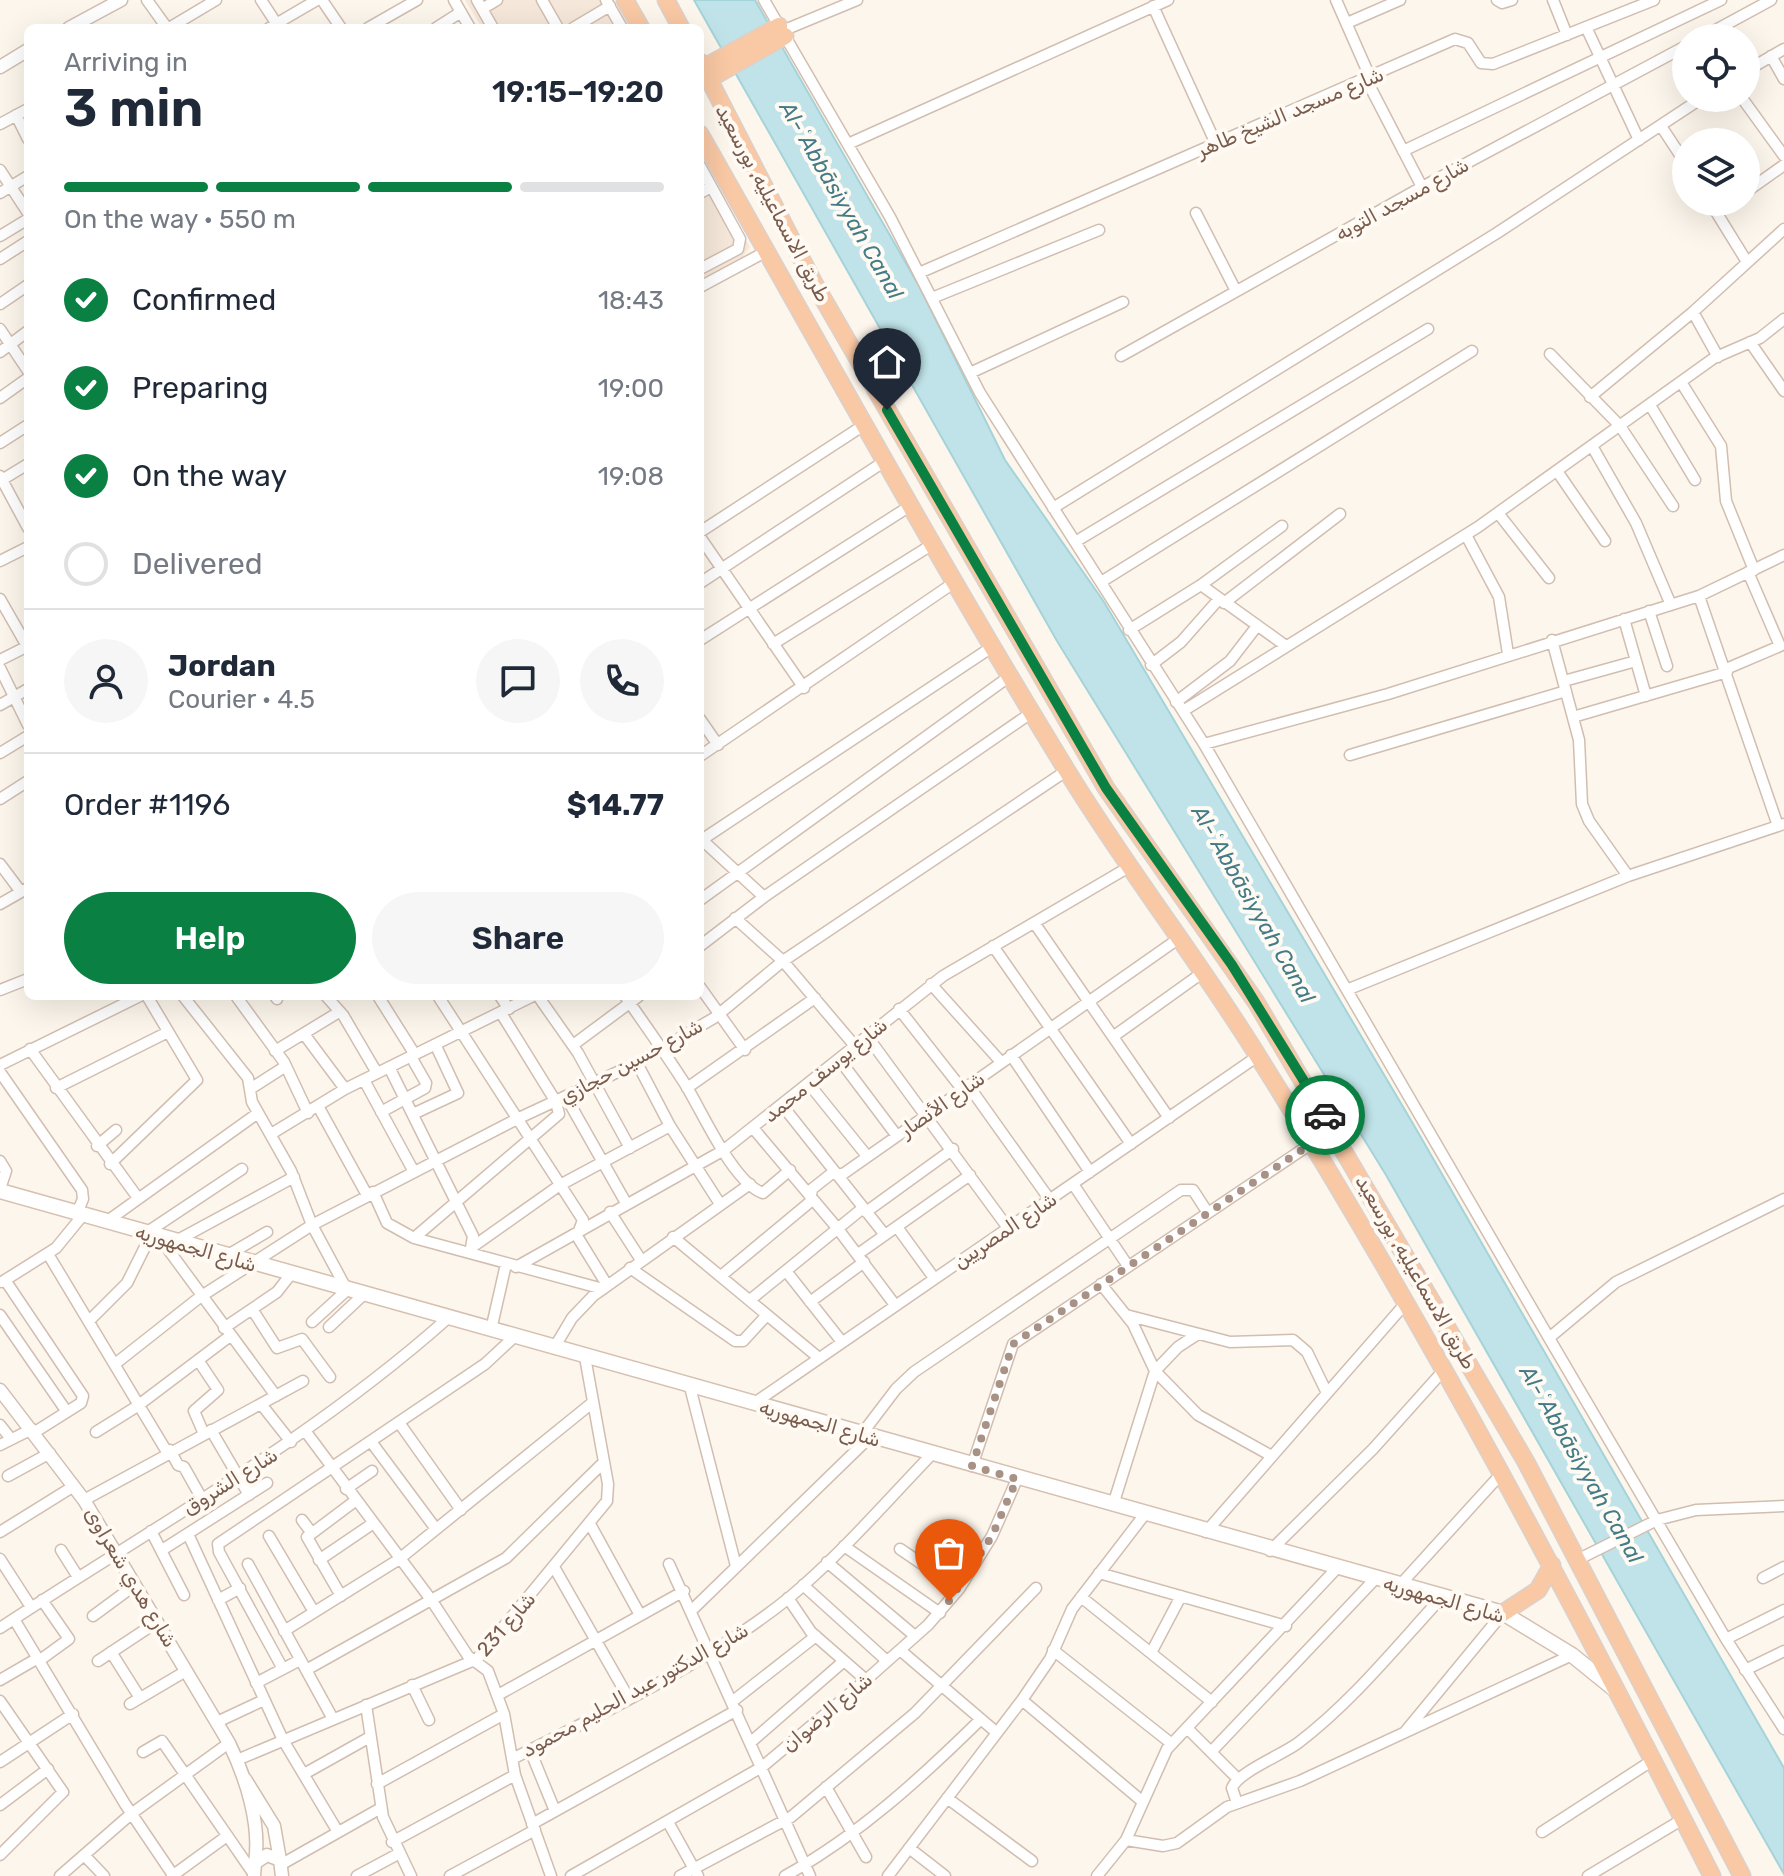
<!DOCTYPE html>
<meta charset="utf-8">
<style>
:root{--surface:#fff;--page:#f6f6f7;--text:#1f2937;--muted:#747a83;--line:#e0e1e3;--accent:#0b8043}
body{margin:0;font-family:Rubik,"Noto Naskh Arabic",sans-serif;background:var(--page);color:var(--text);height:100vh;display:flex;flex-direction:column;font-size:30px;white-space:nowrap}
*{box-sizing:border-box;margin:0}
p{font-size:26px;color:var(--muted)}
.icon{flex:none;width:44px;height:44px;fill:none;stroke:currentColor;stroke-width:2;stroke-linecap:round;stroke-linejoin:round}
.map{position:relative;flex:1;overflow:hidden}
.drawer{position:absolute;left:24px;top:24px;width:680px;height:976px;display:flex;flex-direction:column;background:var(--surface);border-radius:12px;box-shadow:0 8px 32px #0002}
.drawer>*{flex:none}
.controls{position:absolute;left:1672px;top:24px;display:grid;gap:16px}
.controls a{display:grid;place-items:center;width:88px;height:88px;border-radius:50%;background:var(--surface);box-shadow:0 8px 32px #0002;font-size:40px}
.pin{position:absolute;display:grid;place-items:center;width:68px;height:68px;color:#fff;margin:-82px -34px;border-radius:50% 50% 50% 0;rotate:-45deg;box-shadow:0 0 8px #0007}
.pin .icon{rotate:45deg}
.courier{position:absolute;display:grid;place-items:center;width:80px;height:80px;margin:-40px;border:6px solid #0b8043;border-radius:50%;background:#fff;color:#222;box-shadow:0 2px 10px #0007}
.summary em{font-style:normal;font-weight:600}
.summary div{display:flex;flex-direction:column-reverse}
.summary{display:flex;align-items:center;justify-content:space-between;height:136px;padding:0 40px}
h1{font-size:52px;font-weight:600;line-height:60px}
.bar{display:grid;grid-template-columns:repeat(4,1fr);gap:12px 8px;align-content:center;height:96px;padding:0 40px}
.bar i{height:10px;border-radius:6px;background:var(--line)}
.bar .current{background:var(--accent)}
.bar p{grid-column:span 4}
.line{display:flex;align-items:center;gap:20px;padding:0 40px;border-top:2px solid var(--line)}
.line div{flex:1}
.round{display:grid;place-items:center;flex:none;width:84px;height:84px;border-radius:42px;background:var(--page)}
ol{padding:0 40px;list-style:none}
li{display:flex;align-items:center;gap:24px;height:88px}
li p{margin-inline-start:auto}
li .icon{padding:8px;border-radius:50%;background:var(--accent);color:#fff;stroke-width:4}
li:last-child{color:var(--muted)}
li i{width:44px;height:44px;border:4px solid var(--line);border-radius:50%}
.button{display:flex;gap:16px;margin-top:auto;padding:16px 40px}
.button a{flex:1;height:92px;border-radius:48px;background:var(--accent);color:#fff;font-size:32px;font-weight:600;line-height:92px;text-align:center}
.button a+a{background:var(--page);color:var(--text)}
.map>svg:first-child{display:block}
.residential{fill:#f5e8da}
.water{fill:#bfe3e8;stroke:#a5d3da;stroke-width:2}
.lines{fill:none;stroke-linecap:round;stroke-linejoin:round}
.minor-casing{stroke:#d1beb0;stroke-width:13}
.tertiary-casing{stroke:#d1beb0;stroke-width:15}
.secondary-casing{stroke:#d6c0b0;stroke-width:17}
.trunk-casing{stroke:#dad1cd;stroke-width:19}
.minor{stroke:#fff;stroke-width:10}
.tertiary{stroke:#fff;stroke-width:12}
.secondary{stroke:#fff;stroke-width:14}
.trunk{stroke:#f9c8a4;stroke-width:16}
.done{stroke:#a89285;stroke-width:8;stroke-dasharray:0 14.4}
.route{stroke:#0b8043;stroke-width:10}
.labels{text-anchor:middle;stroke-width:8;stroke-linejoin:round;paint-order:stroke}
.street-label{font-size:20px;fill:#7a5c4d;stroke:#fffaf3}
.water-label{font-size:22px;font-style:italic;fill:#437c86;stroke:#fffaf3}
</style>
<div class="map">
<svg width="1784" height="1876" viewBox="0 0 1784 1876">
<rect width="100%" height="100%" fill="#fdf6ec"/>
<!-- residential -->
<path class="residential" d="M465,0H614L629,28H482Z
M700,155L750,247L741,259L700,280Z"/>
<!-- water -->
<path class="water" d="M694,0H755L919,286L1005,460L1104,602L1412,1122L1784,1768V1874L1386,1175L1057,641Z"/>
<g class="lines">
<defs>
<path id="minor" d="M147,0L167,28
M261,0L278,26
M322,0L341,28
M454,0L470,28
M477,0L493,28
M542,0L558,28
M606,0L622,28
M764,0L890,217L980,393L1204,744L1549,1338L1726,1639L1784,1729
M1336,0L1370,77
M1497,0L1502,3L1512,0
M1553,0L1567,35
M1153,6L1216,144
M482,9L497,0
M1347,23L1400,0
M1586,27L1639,140
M169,28L216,0
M269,28L317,0
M368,28L417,0
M436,28L461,12
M573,28L610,6
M782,31L857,0
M1701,38L1771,0
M1771,56L1784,79
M1746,71L1784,49
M1366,79L1422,187
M1742,98L1784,156
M16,115L28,139
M0,124L28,109
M1661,126L1686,164
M848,144L1168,0
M1403,151L1721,0
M700,166L740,239L738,249L700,269
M0,170L28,213
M1746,192L1784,165
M0,193L28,176
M700,193L711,187
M1710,202L1747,262
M1196,213L1236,291
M1717,213L1732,202
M0,236L28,219
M0,259L28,241
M919,273L1455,39L1468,43L1481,63L1493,64L1654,0
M700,287L767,251
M932,298L1099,230
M0,304L28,285
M0,329L28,371
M1750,342L1784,391
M0,352L28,331
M1550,354L1620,426L1673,506
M1121,356L1422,187L1686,46
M1718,357L1693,312L1784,229
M970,373L1123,302
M1681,382L1721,446L1726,501L1754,570
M1590,397L1693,312
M0,398L28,378
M1650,405L1695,480
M0,443L28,425
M1592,446L1636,523L1671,605
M1557,471L1605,541
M0,476L28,528
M0,481L28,464
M1053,508L1497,233L1702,98
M1498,513L1549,578
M700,532L864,425
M1466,535L1499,597L1508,654
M700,537L804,688
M1075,542L1428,329
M0,561L28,547
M1101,582L1472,351
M700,583L885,461
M1201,585L1286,646
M1699,596L1778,826
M0,599L27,646
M1224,603L1340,514
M1649,611L1667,666
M1624,619L1646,696
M1129,630L1201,585L1282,526
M700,640L910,506
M1552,640L1579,740L1582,804L1589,821L1628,876
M773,644L933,544
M0,660L28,646
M1151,665L1181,642L1219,599
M0,668L28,725
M1726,669L1780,646L1748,572
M1564,681L1636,661
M1176,702L1230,661L1257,626
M0,705L28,689
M1183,711L1478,527L1714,358L1760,338L1784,319
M1573,717L1727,672
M700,719L718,745
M1204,744L1388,694L1699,596L1784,555
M0,753L28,736
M1350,755L1566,691
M700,756L955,582
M0,799L28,781
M700,838L764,897
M700,841L992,647
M0,864L21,892
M700,900L1010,676
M0,904L28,888
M735,918L783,961L855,1046
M1035,924L1169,1118
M700,946L764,897L1031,713
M993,946L1131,1144
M931,984L1001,1062
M700,987L745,1050
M1349,989L1628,876L1784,824
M0,990L28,979
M183,996L248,1078L252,1102L291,1171L312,1225L347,1290L312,1322
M236,996L284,1062L308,1113
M275,996L277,999
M326,996L343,1015L377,1073
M378,996L412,1050L414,1062L426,1083L425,1088L381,1112
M438,996L583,1220L577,1236L607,1285
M500,996L509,1009
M538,996L578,1053L630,1148
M625,996C645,1025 666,1054 685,1084C702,1111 733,1183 763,1193L790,1170
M899,1009L962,1089
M304,1034L345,1089
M867,1036L1008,1228
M1114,1036L1202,973
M573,1045L639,996
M30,1049L138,1198
M275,1051L339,1012
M1011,1055L1090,1172
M839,1059L897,1136
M637,1063L670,1126L720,1204
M0,1065L140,996
M389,1067L473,1236L471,1248
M0,1072L82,1190L83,1199L77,1213
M364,1080L414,1172
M809,1084L867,1156
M968,1085L1050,1200
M56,1088L168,1032
M687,1088L815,998
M250,1089L286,1066
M566,1097L626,1203
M782,1105L885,1235
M318,1106L367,1195
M413,1114L458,1093L436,1046
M753,1128L838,1229L895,1305
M271,1134L345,1089L533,996
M97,1146L116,1130
M0,1161L6,1171L0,1189
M110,1164L197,1080L147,996
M1073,1184L1128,1266
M373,1192L387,1223L414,1238L603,1289
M610,1212L641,1260
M866,1212L953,1149
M106,1222L258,1113
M897,1227L934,1278
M146,1233L242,1169
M159,1237L276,1396
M673,1237L819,1358
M414,1238L559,1114L556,1102L501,1013
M176,1241L294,1177
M471,1248L560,1185L670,1126
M48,1254L167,1452
M858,1254L970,1175
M226,1256L267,1232
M516,1267L724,1150L943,976L1129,867
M630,1268L735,1341H743L767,1315
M786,1271L842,1342
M721,1276L810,1202L812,1189L831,1174H843L1178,939
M5,1280L83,1396L81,1403L35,1432
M2,1282L56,1248L83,1215
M1101,1284L1133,1324L1155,1371L1198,1415L1270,1455
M750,1300L863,1208
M810,1302L864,1262
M252,1309L277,1348L302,1339L330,1377
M0,1315L67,1412
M1126,1315L1230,1342L1293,1340L1307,1352L1326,1391
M89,1321L127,1283L151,1235
M329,1327L363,1295
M224,1328L277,1292L291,1274
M491,1330L506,1264
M1549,1338L1616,1282L1784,1199
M554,1348L572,1318L593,1296L750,1184
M198,1360L218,1390L194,1411L204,1434
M115,1364L200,1297L312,1225L519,1118L637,1063L714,1018L783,961L1066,771
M690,1387L736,1566
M261,1404L291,1442
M753,1404L1258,1056
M400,1424L461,1510
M0,1425L11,1439
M211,1430L249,1495
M96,1432L136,1407L230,1336
M306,1432L432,1601L468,1656L488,1671L504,1714L515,1775L551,1876
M861,1435L896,1389L914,1372L1181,1190H1193L1208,1213
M372,1443L436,1529
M0,1445L32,1429
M170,1450L178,1465L184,1467L202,1499
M972,1466L1013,1344L1333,1129
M8,1476L50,1453
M346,1489L372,1471
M84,1500L303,1381
M1113,1505L1155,1371L1178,1347L1198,1334
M302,1520L311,1532
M590,1524L640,1615
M151,1531L184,1595
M0,1532L74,1486
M1206,1532L1405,1304
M188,1534L283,1740L338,1832
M269,1536L314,1612
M844,1546L940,1613
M900,1549L959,1589
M61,1550L78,1577
M162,1550L267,1483
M1270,1551L1373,1449L1443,1371
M0,1559L31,1607
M1579,1559L1657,1520L1696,1510L1784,1506
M319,1560L372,1524
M827,1562L915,1636
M248,1564L333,1719
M669,1564L810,1876
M554,1567L628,1697
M1099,1573L1286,1626
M1763,1578L1784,1567
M803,1585L887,1661
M1400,1585L1501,1474
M341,1596L307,1537L355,1501
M1081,1597L1212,1702
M788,1598L811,1632L866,1680
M218,1600L240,1588
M692,1610L870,1437
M93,1616L135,1585
M14,1619L125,1804L173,1875
M0,1628C152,1528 311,1440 448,1318
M284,1631L398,1560L592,1403
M1726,1639L1784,1610
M900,1650L996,1732
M1053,1650L1172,1744
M111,1652L140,1698
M1151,1653L1181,1596
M40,1660L69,1639L42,1600
M98,1661L157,1622
M283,1669L219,1552L218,1544L485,1364L514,1337
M306,1670L506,1558L604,1462
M1745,1670L1784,1651
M0,1680L38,1658
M256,1683L300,1660
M412,1685L429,1720
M498,1695L684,1591
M1022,1700L1143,1802
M0,1701L63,1792L0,1855
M733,1701L816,1636
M130,1704L186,1671
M366,1705L383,1817L411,1876
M217,1722L264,1700
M1187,1728L1237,1778
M1405,1732L1503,1613
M751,1742L844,1661
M530,1750L555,1811
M143,1752L162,1741L253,1873
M1211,1752L1375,1579
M512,1759C599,1716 715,1658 790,1597C841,1554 885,1503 931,1455
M237,1760L477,1659L607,1501L608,1484L585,1357
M0,1762L73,1714
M304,1774L370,1737
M377,1784L504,1714
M826,1787L866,1857
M947,1798L1032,1861
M1237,1803L1232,1788C1238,1772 1282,1755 1298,1743C1352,1702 1396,1647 1442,1597
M0,1805L48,1769
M668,1822L698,1876
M532,1824L737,1710
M1542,1832L1653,1760
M1126,1840L1163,1846L1177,1843L1227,1807L1300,1781L1572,1655
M392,1842L515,1775
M909,1848L945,1876
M84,1855L104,1876
M282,1864L381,1808
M60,1876L131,1814L229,1743
M172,1876L227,1836
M357,1876L398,1854
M450,1876L535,1830
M571,1876L762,1767L866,1680L928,1625L959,1589L992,1536L1017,1479
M680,1876L791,1817L915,1713L1036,1588
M785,1876C859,1835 921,1778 981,1719
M888,1876L1022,1700L1050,1659L1072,1609L1145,1514
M1097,1876L1126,1840L1167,1749L1337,1568
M1588,1876L1683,1819"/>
<path id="tertiary" d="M69,28L121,0
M0,67L28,50
M0,1390L84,1500L229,1743C246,1778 261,1824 255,1863
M245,1779L274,1826L280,1860
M254,1876L255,1863L267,1855L280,1860L282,1876"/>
<path id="secondary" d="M0,1191L1503,1613L1572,1655L1614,1689"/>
<path id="trunk" d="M625,0L641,28
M666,0L681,28
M700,62L814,283L1106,788L1256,1002L1526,1462L1742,1876
M703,68L779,26
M709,79L785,36
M700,134C820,345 937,559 1064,766C1125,867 1199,960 1261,1061C1426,1324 1571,1599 1712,1876
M1503,1613L1538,1590L1552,1565"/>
</defs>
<!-- minor casing -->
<use href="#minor" class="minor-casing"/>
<!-- tertiary casing -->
<use href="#tertiary" class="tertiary-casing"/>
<!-- secondary casing -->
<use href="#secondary" class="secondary-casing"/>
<!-- trunk casing -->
<use href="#trunk" class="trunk-casing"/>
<!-- minor -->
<use href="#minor" class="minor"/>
<!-- tertiary -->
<use href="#tertiary" class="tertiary"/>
<!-- secondary -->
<use href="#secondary" class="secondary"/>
<!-- trunk -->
<use href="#trunk" class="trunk"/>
</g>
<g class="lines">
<!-- done -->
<path class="done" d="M949,1601L992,1536L1017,1479L972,1466L1013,1344L1333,1129L1325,1115"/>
<!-- route -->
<path class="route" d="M887,410L1106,788L1232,965L1325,1115"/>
</g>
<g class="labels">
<!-- street labels -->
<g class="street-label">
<text transform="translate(1290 112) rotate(-23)" y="7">شارع مسجد الشيخ طاهر</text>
<text transform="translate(1402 199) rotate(-29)" y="7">شارع مسجد التوبه</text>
<text transform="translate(773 203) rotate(62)" y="7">طريق الاسماعيليه, بورسعيد</text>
<text transform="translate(631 1061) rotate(-28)" y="7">شارع حسين حجازي</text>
<text transform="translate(825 1070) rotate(-39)" y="7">شارع يوسف محمد</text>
<text transform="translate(942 1104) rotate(-35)" y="7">شارع الأنصار</text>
<text transform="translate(1005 1230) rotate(-34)" y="7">شارع المصريين</text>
<text transform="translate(196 1248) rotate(16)" y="7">شارع الجمهوريه</text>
<text transform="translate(1416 1272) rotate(60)" y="7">طريق الاسماعيليه, بورسعيد</text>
<text transform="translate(820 1423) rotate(16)" y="7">شارع الجمهوريه</text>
<text transform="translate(230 1481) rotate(-32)" y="7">شارع الشروق</text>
<text transform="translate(131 1577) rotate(59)" y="7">شارع هدي شعراوى</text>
<text transform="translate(1444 1599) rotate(16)" y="7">شارع الجمهوريه</text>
<text transform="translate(506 1624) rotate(-49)" y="7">شارع 231</text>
<text transform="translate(635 1690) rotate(-29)" y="7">شارع الدكتور عبد الحليم محمود</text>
<text transform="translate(827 1712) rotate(-40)" y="7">شارع الرضوان</text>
</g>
<!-- water labels -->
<g class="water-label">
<text transform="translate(842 200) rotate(60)" y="8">Al-ʿAbbāsiyyah Canal</text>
<text transform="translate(1254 904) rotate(60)" y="8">Al-ʿAbbāsiyyah Canal</text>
<text transform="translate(1582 1464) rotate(60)" y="8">Al-ʿAbbāsiyyah Canal</text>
</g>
</g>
</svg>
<div class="controls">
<a><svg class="icon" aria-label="locate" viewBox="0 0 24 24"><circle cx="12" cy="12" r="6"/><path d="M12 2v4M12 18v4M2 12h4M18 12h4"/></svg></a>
<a><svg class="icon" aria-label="layers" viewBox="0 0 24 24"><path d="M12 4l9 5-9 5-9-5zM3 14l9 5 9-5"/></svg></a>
</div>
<div class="pin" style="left:949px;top:1601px;background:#ea580c"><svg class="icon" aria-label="bag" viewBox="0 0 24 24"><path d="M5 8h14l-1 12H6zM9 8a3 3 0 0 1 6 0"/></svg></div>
<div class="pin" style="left:887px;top:410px;background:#1f2937"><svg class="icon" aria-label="home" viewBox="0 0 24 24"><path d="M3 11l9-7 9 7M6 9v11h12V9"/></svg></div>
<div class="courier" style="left:1325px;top:1115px"><svg class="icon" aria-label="car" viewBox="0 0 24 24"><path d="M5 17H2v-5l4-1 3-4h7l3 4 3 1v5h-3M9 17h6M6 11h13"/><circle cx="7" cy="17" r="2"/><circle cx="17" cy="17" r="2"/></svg></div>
<section class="drawer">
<div class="summary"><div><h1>3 min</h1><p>Arriving in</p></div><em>19:15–19:20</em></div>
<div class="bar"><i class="current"></i><i class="current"></i><i class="current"></i><i></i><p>On the way · 550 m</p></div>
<ol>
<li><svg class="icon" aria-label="check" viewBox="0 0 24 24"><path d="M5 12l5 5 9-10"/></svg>Confirmed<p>18:43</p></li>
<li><svg class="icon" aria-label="check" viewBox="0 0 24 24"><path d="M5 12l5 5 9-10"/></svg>Preparing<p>19:00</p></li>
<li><svg class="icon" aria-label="check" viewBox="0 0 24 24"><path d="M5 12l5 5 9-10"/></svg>On the way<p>19:08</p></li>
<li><i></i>Delivered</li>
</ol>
<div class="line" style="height:144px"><a class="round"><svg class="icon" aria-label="person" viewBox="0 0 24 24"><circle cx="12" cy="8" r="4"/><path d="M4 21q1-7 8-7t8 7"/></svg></a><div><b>Jordan</b><p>Courier · 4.5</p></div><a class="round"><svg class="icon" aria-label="chat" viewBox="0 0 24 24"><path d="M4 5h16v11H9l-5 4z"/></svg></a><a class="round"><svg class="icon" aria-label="phone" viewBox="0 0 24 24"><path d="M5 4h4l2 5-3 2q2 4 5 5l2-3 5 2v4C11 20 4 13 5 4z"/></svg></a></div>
<div class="line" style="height:104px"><div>Order #1196</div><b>$14.77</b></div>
<div class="button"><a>Help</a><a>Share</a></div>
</section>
</div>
